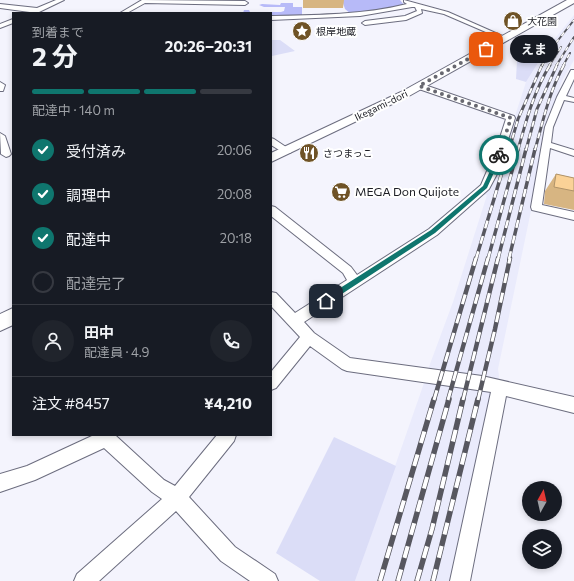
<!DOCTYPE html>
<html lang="ja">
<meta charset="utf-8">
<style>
:root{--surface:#171b24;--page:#20242c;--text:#f1f3f6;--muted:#9ea1a6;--line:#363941;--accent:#0f766e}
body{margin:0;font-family:Commissioner,"Noto Sans JP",sans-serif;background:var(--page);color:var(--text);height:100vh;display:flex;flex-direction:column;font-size:15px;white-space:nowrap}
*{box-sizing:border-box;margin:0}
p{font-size:13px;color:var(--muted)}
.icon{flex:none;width:22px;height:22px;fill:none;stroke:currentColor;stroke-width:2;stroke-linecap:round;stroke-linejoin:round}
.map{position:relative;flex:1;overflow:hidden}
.details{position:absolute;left:12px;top:12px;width:260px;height:424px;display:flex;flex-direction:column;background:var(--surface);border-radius:0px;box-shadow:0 2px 6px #0003}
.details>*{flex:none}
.needle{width:26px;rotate:8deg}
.controls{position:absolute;left:522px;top:481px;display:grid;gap:8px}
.controls a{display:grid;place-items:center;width:40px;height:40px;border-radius:50%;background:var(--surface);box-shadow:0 2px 6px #0003;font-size:20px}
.pin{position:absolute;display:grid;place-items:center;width:34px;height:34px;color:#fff;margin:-17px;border-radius:8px;box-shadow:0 2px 6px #0006}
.courier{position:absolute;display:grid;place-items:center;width:40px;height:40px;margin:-20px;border:3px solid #0f766e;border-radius:50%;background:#fff;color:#222;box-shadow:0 1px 5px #0007}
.bubble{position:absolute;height:28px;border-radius:14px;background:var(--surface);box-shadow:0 2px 6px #0003;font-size:13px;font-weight:700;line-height:28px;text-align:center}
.overview em{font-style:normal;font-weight:700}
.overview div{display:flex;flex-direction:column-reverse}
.overview{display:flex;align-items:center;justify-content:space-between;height:68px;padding:0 20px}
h1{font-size:26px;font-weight:700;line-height:30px}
.bar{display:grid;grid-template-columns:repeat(4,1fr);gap:6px 4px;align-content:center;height:48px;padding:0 20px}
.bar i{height:5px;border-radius:3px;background:var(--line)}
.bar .on{background:var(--accent)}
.bar p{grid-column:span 4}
.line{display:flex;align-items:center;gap:10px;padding:0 20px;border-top:1px solid var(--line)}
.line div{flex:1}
.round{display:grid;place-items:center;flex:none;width:42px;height:42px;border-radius:21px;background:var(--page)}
ol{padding:0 20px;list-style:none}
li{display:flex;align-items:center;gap:12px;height:44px}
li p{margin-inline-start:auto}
li .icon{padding:4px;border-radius:50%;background:var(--accent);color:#fff;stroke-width:4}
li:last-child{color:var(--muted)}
li i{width:22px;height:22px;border:2px solid var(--line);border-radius:50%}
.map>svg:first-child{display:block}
.built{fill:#eaebfc}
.green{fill:#dbddf7}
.forest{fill:#b7baf8}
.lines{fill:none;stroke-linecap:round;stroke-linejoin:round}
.minor-casing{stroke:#6c6d7f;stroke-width:2}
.secondary-casing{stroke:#6c6d7f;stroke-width:2}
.minor{fill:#fff;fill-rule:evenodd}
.secondary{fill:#fff;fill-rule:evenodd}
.rail-far4-casing{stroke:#57575f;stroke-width:2}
.rail-far3-casing{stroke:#57575f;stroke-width:3}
.rail-far2-casing{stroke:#57575f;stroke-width:3.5}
.rail-far1-casing{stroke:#57575f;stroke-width:4.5}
.rail-casing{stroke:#57575f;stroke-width:5.5}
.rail-far4{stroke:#fff;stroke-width:1.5;stroke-dasharray:4.5;stroke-linecap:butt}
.rail-far3{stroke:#fff;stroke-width:2;stroke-dasharray:6;stroke-linecap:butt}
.rail-far2{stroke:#fff;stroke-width:2.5;stroke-dasharray:8;stroke-linecap:butt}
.rail-far1{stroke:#fff;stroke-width:3;stroke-dasharray:10;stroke-linecap:butt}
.rail{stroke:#fff;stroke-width:4;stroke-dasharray:12;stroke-linecap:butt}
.wall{fill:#d7b582}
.building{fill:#fad297;stroke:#af936a}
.route{fill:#0f766e}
.done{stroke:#686870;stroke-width:4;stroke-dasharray:0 7.2}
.labels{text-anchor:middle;stroke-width:4;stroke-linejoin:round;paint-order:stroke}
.far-poi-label{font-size:10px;fill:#1c1d24;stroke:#fff;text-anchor:start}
.far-street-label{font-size:10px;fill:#1c1d24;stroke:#fff}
.poi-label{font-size:12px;fill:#1c1d24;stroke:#fff;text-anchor:start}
</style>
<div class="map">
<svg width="574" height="581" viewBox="0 0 574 581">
<rect width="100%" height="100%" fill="#f4f4fd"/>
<!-- built -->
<path class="built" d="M574,15V60L562,81L552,110L498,369L499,376L456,581H355L424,383H423L453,302L487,195H481L514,119L526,82L548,47Z"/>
<!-- green -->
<path class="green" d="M271,40H280L295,51L272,56Z
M538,45L548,47L526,82L516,79L517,61L522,60Z
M334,437L396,466L355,581H320L276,553Z"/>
<!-- forest -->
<path class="forest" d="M342,0H400L405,6L351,14L345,9Z
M281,3H293V7H302V17H271V13H243L244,10H249L250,12H281L284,11L285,7H264L259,5L262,4L280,5Z"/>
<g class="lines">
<defs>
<path id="minor" d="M56,0H64L37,13L0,8V4L37,8Z
M142,0L245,1L248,3L245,5L145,3L127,13H120Z
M404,0L448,12L507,38L502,39L444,14L421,9L422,13L406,20L365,25L362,23L365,21L405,16L417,11L415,7H412L360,16L271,20V16C317,15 363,15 407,4L404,2Z
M13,19V23L0,28V24Z
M571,70H574V79L566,96L574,98V102L564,100L553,127L551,143L574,150V156L550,148L542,205L574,212V220L532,210L531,207L545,127L557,97Z
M0,82L5,85L3,91H0Z
M416,84H422L514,116L515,118L497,174L489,189L437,235L304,322L314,333L350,358L482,376L574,397V413L506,396L470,581H450L491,392L347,371L342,369L310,346L276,388L271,390V372L300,337L271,306V292L276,293L295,313L347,280L343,273L271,216V206L275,207L351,267L357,275L429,229L481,185L496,150L506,119L416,88Z
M0,133L5,136L11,154L9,156L6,157L1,154Z
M271,138L274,139L292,151L290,153H284L271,145Z
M94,435H115L164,480L175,486L217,435H236L234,441L189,497L235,547L275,574L278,581H250L221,561L176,511L99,581H74L77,574L162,499L152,492L104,448L35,480L0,492V474L27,466Z"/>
<path id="secondary" d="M567,0H574V3L409,96L271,162V153L401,92Z
M13,308V325L0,331V314Z"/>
</defs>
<!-- minor casing -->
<use href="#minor" class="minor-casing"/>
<!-- secondary casing -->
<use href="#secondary" class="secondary-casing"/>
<!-- minor -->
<use href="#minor" class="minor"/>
<!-- secondary -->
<use href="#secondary" class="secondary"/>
<defs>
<path id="rail-far4" d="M542,66L548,53L574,20
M549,66L561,47
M556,66L574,37
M563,66L570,53"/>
<path id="rail-far3" d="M509,150L518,119L542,65
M518,150C526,121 534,91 550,65
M526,150L537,109L557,65
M535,150C543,121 549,92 564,65"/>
<path id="rail-far2" d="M476,259L509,149
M488,259L518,149
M498,259L526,149
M509,259L535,149"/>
<path id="rail-far1" d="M434,400L476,258
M448,400L488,258
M463,400L498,258
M478,400L495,329L510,258"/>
<path id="rail" d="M380,581L434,399
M398,581L449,399
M417,581L432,529L463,399
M433,581L478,399"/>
</defs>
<!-- rail-far4 casing -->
<use href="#rail-far4" class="rail-far4-casing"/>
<!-- rail-far3 casing -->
<use href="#rail-far3" class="rail-far3-casing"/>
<!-- rail-far2 casing -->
<use href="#rail-far2" class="rail-far2-casing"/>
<!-- rail-far1 casing -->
<use href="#rail-far1" class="rail-far1-casing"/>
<!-- rail casing -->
<use href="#rail" class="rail-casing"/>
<!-- rail-far4 -->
<use href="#rail-far4" class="rail-far4"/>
<!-- rail-far3 -->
<use href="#rail-far3" class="rail-far3"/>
<!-- rail-far2 -->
<use href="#rail-far2" class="rail-far2"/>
<!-- rail-far1 -->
<use href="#rail-far1" class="rail-far1"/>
<!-- rail -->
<use href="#rail" class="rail"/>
</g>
<!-- wall -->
<path class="wall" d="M303,0H344L343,8H303Z
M556,174L574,178V210L544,204L545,191Z"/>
<!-- building -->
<path class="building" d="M556,174L574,178V191L554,187Z"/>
<!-- route -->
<path class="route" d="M498,154L502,155L487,188L435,233L328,303H323V299L431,230L483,186Z"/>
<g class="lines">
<!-- done -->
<path class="done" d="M486,49L419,86L511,118L499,155"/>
</g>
<!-- icons -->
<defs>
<symbol id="shop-disc" viewBox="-11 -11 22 22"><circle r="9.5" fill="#6f5326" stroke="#fff"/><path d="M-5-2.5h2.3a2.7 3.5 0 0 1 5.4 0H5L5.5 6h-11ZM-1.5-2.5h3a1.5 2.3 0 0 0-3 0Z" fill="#fff"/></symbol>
<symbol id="sight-disc" viewBox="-11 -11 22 22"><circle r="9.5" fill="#6f5326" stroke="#fff"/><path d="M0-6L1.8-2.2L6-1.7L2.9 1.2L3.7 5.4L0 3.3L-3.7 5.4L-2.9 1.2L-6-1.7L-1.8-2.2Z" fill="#fff"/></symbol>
<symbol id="restaurant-disc" viewBox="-11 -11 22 22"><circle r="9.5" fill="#6f5326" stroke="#fff"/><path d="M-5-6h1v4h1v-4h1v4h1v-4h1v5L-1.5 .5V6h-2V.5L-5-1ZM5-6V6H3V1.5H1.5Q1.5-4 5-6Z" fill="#fff"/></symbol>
<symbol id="supermarket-disc" viewBox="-11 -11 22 22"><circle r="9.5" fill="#6f5326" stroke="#fff"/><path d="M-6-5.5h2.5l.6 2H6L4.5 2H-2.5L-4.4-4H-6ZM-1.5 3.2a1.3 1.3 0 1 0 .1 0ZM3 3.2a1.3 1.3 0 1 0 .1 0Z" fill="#fff"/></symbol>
</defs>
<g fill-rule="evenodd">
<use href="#shop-disc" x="502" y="10" width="22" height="22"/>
<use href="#sight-disc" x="291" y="20" width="22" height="22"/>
<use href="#restaurant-disc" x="298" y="142" width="22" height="22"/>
<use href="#supermarket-disc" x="330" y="181" width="22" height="22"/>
</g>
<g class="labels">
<!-- far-poi labels -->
<g class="far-poi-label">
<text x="527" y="25">大花園</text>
<text x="316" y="35">根岸地蔵</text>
<text x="323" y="157">さつまっこ</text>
</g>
<!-- far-street labels -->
<g class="far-street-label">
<text transform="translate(381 105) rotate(-26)" y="4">Ikegami-dori</text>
</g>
<!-- poi labels -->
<g class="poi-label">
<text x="355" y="196">MEGA Don Quijote</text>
</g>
</g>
</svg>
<div class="controls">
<a><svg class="needle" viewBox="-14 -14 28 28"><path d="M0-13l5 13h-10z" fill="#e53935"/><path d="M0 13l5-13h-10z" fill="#9ea1a6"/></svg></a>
<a><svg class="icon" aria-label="layers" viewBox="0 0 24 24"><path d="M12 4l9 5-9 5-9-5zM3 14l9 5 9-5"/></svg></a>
</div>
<div class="pin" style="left:486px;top:49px;background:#ea580c"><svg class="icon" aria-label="bag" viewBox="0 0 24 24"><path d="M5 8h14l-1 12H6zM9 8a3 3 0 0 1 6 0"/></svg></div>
<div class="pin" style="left:326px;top:301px;background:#1f2937"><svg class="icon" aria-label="home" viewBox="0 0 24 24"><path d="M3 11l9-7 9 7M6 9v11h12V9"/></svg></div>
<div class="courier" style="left:499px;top:155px"><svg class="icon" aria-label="bike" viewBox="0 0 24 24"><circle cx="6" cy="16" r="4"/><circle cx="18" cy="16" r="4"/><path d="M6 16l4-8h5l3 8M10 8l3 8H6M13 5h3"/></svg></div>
<div class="bubble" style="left:510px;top:35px;width:48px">えま</div>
<section class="details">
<div class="overview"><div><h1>2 分</h1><p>到着まで</p></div><em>20:26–20:31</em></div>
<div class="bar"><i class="on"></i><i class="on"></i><i class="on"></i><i></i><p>配達中 · 140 m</p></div>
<ol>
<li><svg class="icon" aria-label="check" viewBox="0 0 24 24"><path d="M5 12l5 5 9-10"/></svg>受付済み<p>20:06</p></li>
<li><svg class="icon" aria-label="check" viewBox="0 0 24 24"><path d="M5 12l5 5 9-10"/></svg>調理中<p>20:08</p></li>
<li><svg class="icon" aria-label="check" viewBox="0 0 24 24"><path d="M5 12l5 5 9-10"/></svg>配達中<p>20:18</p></li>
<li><i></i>配達完了</li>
</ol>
<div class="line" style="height:72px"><a class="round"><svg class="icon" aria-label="person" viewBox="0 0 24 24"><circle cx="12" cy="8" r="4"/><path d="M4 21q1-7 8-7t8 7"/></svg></a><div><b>田中</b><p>配達員 · 4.9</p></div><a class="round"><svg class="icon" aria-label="phone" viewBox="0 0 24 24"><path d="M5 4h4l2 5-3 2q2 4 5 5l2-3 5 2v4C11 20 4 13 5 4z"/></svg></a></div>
<div class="line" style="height:52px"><div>注文 #8457</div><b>¥4,210</b></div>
</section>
</div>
